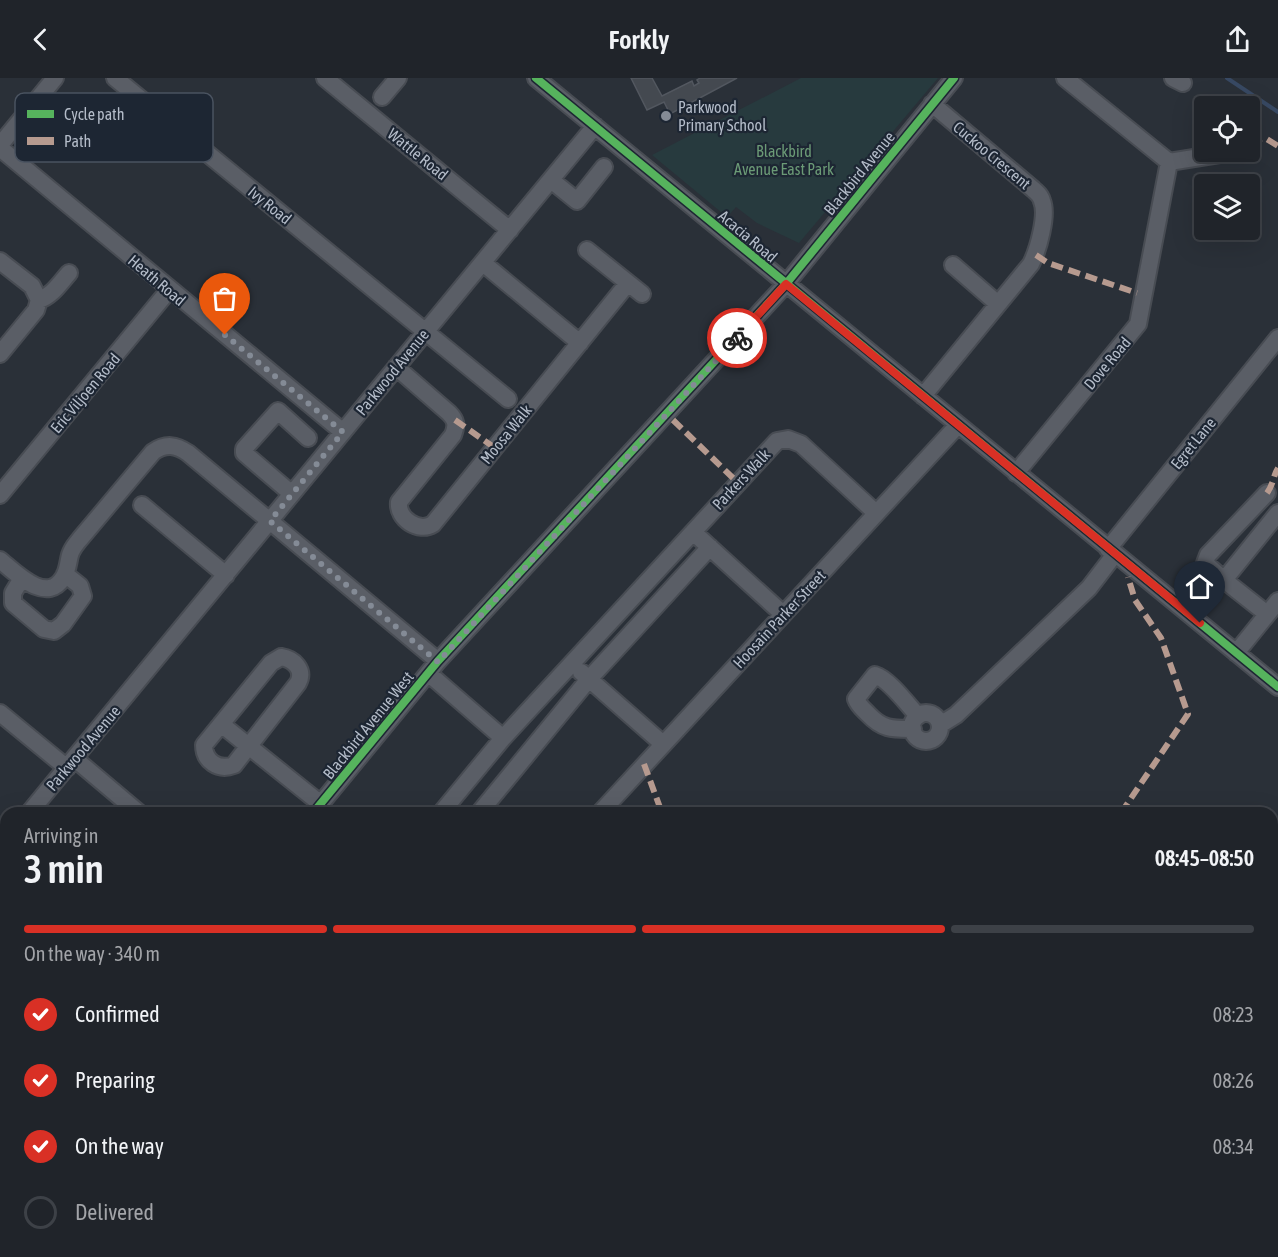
<!DOCTYPE html>
<meta charset="utf-8">
<style>
:root{--surface:#20242a;--page:#282c32;--text:#f1f3f6;--muted:#a2a4a8;--line:#3d4147;--accent:#d93025}
body{margin:0;font-family:"Asap Condensed",sans-serif;background:var(--page);color:var(--text);height:100vh;display:flex;flex-direction:column;font-size:22px;white-space:nowrap}
*{box-sizing:border-box;margin:0}
p{font-size:20px;color:var(--muted)}
.icon{flex:none;width:33px;height:33px;fill:none;stroke:currentColor;stroke-width:2;stroke-linecap:round;stroke-linejoin:round}
.map{position:relative;flex:1;overflow:hidden}
.drawer{position:absolute;left:0px;top:729px;width:1278px;height:450px;display:flex;flex-direction:column;background:var(--surface);border-radius:18px 18px 0 0;box-shadow:0 6px 24px #0002,0 0 0 2px var(--line)}
.drawer>*{flex:none}
.controls{position:absolute;left:1194px;top:18px;display:grid;gap:12px}
.controls a{display:grid;place-items:center;width:66px;height:66px;border-radius:6px;background:var(--surface);box-shadow:0 6px 24px #0002,0 0 0 2px var(--line);font-size:30px}
.pin{position:absolute;display:grid;place-items:center;width:51px;height:51px;color:#fff;margin:-62px -26px;border-radius:50% 50% 50% 0;rotate:-45deg;box-shadow:0 0 6px #0007}
.pin .icon{rotate:45deg}
.courier{position:absolute;display:grid;place-items:center;width:60px;height:60px;margin:-30px;border:4px solid #d93025;border-radius:50%;background:#fff;color:#222;box-shadow:0 2px 8px #0007}
.overview em{font-style:normal;font-weight:600}
.overview div{display:flex;flex-direction:column-reverse}
.overview{display:flex;align-items:center;justify-content:space-between;height:102px;padding:0 24px}
h1{font-size:39px;font-weight:600;line-height:45px}
.bar{display:grid;grid-template-columns:repeat(4,1fr);gap:9px 6px;align-content:center;height:72px;padding:0 24px}
.bar i{height:8px;border-radius:4px;background:var(--line)}
.bar .selected{background:var(--accent)}
.bar p{grid-column:span 4}
ol{padding:0 24px;list-style:none}
li{display:flex;align-items:center;gap:18px;height:66px}
li p{margin-inline-start:auto}
li .icon{padding:6px;border-radius:50%;background:var(--accent);color:#fff;stroke-width:4}
li:last-child{color:var(--muted)}
li i{width:33px;height:33px;border:3px solid var(--line);border-radius:50%}
header{display:flex;justify-content:space-between;align-items:center;height:78px;padding:0 24px;background:var(--surface);font-size:27px;font-weight:600}
.map>svg:first-child{display:block}
.green{fill:#273a3e}
.lines{fill:none;stroke-linecap:round;stroke-linejoin:round}
.stream{stroke:#384963;stroke-width:4}
.building{fill:#444950;stroke:#52575f;stroke-width:1.5}
.minor-casing{stroke:#484c53;stroke-width:20}
.minor{stroke:#5a5e66;stroke-width:16}
.quiet{stroke:#b69a8f;stroke-width:6;stroke-dasharray:12 6;stroke-linecap:butt}
.cycleway-casing{stroke:#1d2633;stroke-width:11}
.cycleway{stroke:#56b35d;stroke-width:8}
.done{stroke:#848b96;stroke-width:6;stroke-dasharray:0 10.8}
.route{stroke:#d93025;stroke-width:8}
.poi-dot{fill:#848b96;stroke:#1d2633;stroke-width:2}
.labels{text-anchor:middle;stroke-width:4.5;stroke-linejoin:round;paint-order:stroke}
.poi-label{font-size:16px;fill:#b4bcc9;stroke:#1d2633;text-anchor:start}
.park-label{font-size:16px;fill:#6b9a76;stroke:#1d2633}
.street-label{font-size:16px;fill:#b4bcc9;stroke:#1d2633}
.key{fill:#1d2633;stroke:#4a5360;stroke-width:1.5}
.key-label{font-size:16px;fill:#b4bcc9}
</style>
<header><svg class="icon" aria-label="back" viewBox="0 0 24 24"><path d="M15 5l-7 7 7 7"/></svg>Forkly<svg class="icon" aria-label="share" viewBox="0 0 24 24"><path d="M12 15V3M7 8l5-5 5 5M5 13v7h14v-7"/></svg></header>
<div class="map">
<svg width="1278" height="1179" viewBox="0 0 1278 1179">
<rect width="100%" height="100%" fill="#2a3038"/>
<!-- green -->
<path class="green" d="M801,0H938L799,165L757,145L736,129L727,139L652,77Z"/>
<g class="lines">
<!-- stream -->
<path class="stream" d="M1227,0L1278,34"/>
</g>
<!-- building -->
<path class="building" d="M631,0H652L662,18L692,3L694,8L699,5L697,2L700,0H737L670,36L664,24L647,32Z
M1278,1160V1179H1265L1264,1178L1267,1173H1272V1167Z
M1181,1173H1205L1200,1179H1176Z
M1230,1173H1254L1249,1179H1225Z"/>
<g class="lines">
<defs>
<path id="minor" d="M115,0L508,321
M325,0L510,152
M536,0L1278,609
M1173,0L1183,5
M382,19L398,0
M0,67L55,0
M0,70L343,354
M1169,84L1232,74
M551,102L577,123L604,89
M587,172L642,216
M0,183L32,208L39,222L36,232L0,276
M483,185L580,265
M953,187L998,226
M39,222C52,218 60,205 69,195
M396,289L449,335C456,342 457,347 453,357L399,424C397,441 419,455 433,446L628,205
M923,318L1031,186C1038,172 1048,137 1042,123C1041,117 1037,115 1033,111L932,26
M1016,395L1138,246L1169,84L1065,0
M292,416L244,375V371L278,333L308,360
M0,417L169,212
M142,427L226,497
M693,454L783,536
M1108,471L1278,260
M0,482C15,494 46,527 63,500C68,493 68,484 70,477C72,470 76,466 80,461L153,374C166,365 176,367 188,375L438,583
M22,500L13,515V525L44,551L54,553L63,546L83,518L80,508L65,496
M1224,502L1205,485L1208,477L1267,415
M1267,536L1224,502L1278,435
M1236,575L1278,523
M281,579C294,581 305,592 298,605L234,687C218,693 204,683 204,667L271,585Z
M581,594L663,666
M428,595L503,660
M0,635L67,690
M912 649a14 14 0 1 1 28 0a14 14 0 1 1-28 0Z
M221,646L321,726
M940,647L956,637L1089,510L1115,476
M913,651C893,651 883,652 868,636C863,631 858,627 856,621L875,597C889,601 908,627 918,638
M75,681L139,735
M29,735L595,48
M313,735L438,583L786,206L954,0
M441,735L503,660L777,363L788,361L801,366L876,435
M479,735L589,601L710,469
M600,735L958,347
M0,772L6,764
M0,839L6,844
M0,910L6,914"/>
</defs>
<!-- minor casing -->
<use href="#minor" class="minor-casing"/>
<!-- minor -->
<use href="#minor" class="minor"/>
<!-- quiet -->
<path class="quiet" d="M1250,63L1265,60L1278,68
M1036,177L1048,185L1137,215
M455,342L495,370
M673,342L733,400
M1267,415C1274,405 1273,398 1278,390
M644,686L662,735
M1121,735L1188,636L1161,560L1135,522L1128,499
M1272,759L1278,752
M731,1173L746,1179
M769,1173L774,1179
M50,1179L52,1173
M194,1179L201,1173
M783,1179L789,1173"/>
<defs>
<path id="cycleway" d="M536,0L1278,609
M313,735L438,583L786,206L954,0"/>
</defs>
<!-- cycleway casing -->
<use href="#cycleway" class="cycleway-casing"/>
<!-- cycleway -->
<use href="#cycleway" class="cycleway"/>
</g>
<g class="lines">
<!-- done -->
<path class="done" d="M225,257L343,354L270,443L438,584L737,260"/>
<!-- route -->
<path class="route" d="M737,260L786,206L1200,545"/>
</g>
<!-- markers -->
<circle class="poi-dot" cx="666" cy="38" r="6"/>
<g class="labels">
<!-- poi labels -->
<g class="poi-label">
<text x="678" y="35">Parkwood<tspan x="678" dy="18">Primary School</tspan></text>
</g>
<!-- park labels -->
<g class="park-label">
<text x="784" y="79">Blackbird<tspan x="784" dy="18">Avenue East Park</tspan></text>
</g>
<!-- street labels -->
<g class="street-label">
<text transform="translate(418 76) rotate(39)" y="6">Wattle Road</text>
<text transform="translate(992 77) rotate(40)" y="6">Cuckoo Crescent</text>
<text transform="translate(859 95) rotate(-51)" y="6">Blackbird Avenue</text>
<text transform="translate(270 127) rotate(39)" y="6">Ivy Road</text>
<text transform="translate(748 158) rotate(40)" y="6">Acacia Road</text>
<text transform="translate(157 202) rotate(40)" y="6">Heath Road</text>
<text transform="translate(1107 285) rotate(-50)" y="6">Dove Road</text>
<text transform="translate(392 294) rotate(-51)" y="6">Parkwood Avenue</text>
<text transform="translate(85 315) rotate(-50)" y="6">Eric Viljoen Road</text>
<text transform="translate(506 356) rotate(-51)" y="6">Moosa Walk</text>
<text transform="translate(1193 365) rotate(-51)" y="6">Egret Lane</text>
<text transform="translate(741 401) rotate(-47)" y="6">Parkers Walk</text>
<text transform="translate(779 541) rotate(-47)" y="6">Hoosain Parker Street</text>
<text transform="translate(368 647) rotate(-51)" y="6">Blackbird Avenue West</text>
<text transform="translate(83 670) rotate(-50)" y="6">Parkwood Avenue</text>
</g>
</g>
<!-- legend -->
<rect x="15" y="15" width="198" height="69" rx="9" class="key"/>
<rect x="27" y="32" width="27" height="8" fill="#56b35d"/>
<rect x="27" y="59" width="27" height="8" fill="#b69a8f"/>
<g class="key-label">
<text x="64" y="42">Cycle path</text>
<text x="64" y="69">Path</text>
</g>
</svg>
<div class="controls">
<a><svg class="icon" aria-label="locate" viewBox="0 0 24 24"><circle cx="12" cy="12" r="6"/><path d="M12 2v4M12 18v4M2 12h4M18 12h4"/></svg></a>
<a><svg class="icon" aria-label="layers" viewBox="0 0 24 24"><path d="M12 4l9 5-9 5-9-5zM3 14l9 5 9-5"/></svg></a>
</div>
<div class="pin" style="left:225px;top:257px;background:#ea580c"><svg class="icon" aria-label="bag" viewBox="0 0 24 24"><path d="M5 8h14l-1 12H6zM9 8a3 3 0 0 1 6 0"/></svg></div>
<div class="pin" style="left:1200px;top:545px;background:#1f2937"><svg class="icon" aria-label="home" viewBox="0 0 24 24"><path d="M3 11l9-7 9 7M6 9v11h12V9"/></svg></div>
<div class="courier" style="left:737px;top:260px"><svg class="icon" aria-label="bike" viewBox="0 0 24 24"><circle cx="6" cy="16" r="4"/><circle cx="18" cy="16" r="4"/><path d="M6 16l4-8h5l3 8M10 8l3 8H6M13 5h3"/></svg></div>
<section class="drawer">
<div class="overview"><div><h1>3 min</h1><p>Arriving in</p></div><em>08:45–08:50</em></div>
<div class="bar"><i class="selected"></i><i class="selected"></i><i class="selected"></i><i></i><p>On the way · 340 m</p></div>
<ol>
<li><svg class="icon" aria-label="check" viewBox="0 0 24 24"><path d="M5 12l5 5 9-10"/></svg>Confirmed<p>08:23</p></li>
<li><svg class="icon" aria-label="check" viewBox="0 0 24 24"><path d="M5 12l5 5 9-10"/></svg>Preparing<p>08:26</p></li>
<li><svg class="icon" aria-label="check" viewBox="0 0 24 24"><path d="M5 12l5 5 9-10"/></svg>On the way<p>08:34</p></li>
<li><i></i>Delivered</li>
</ol>
</section>
</div>
